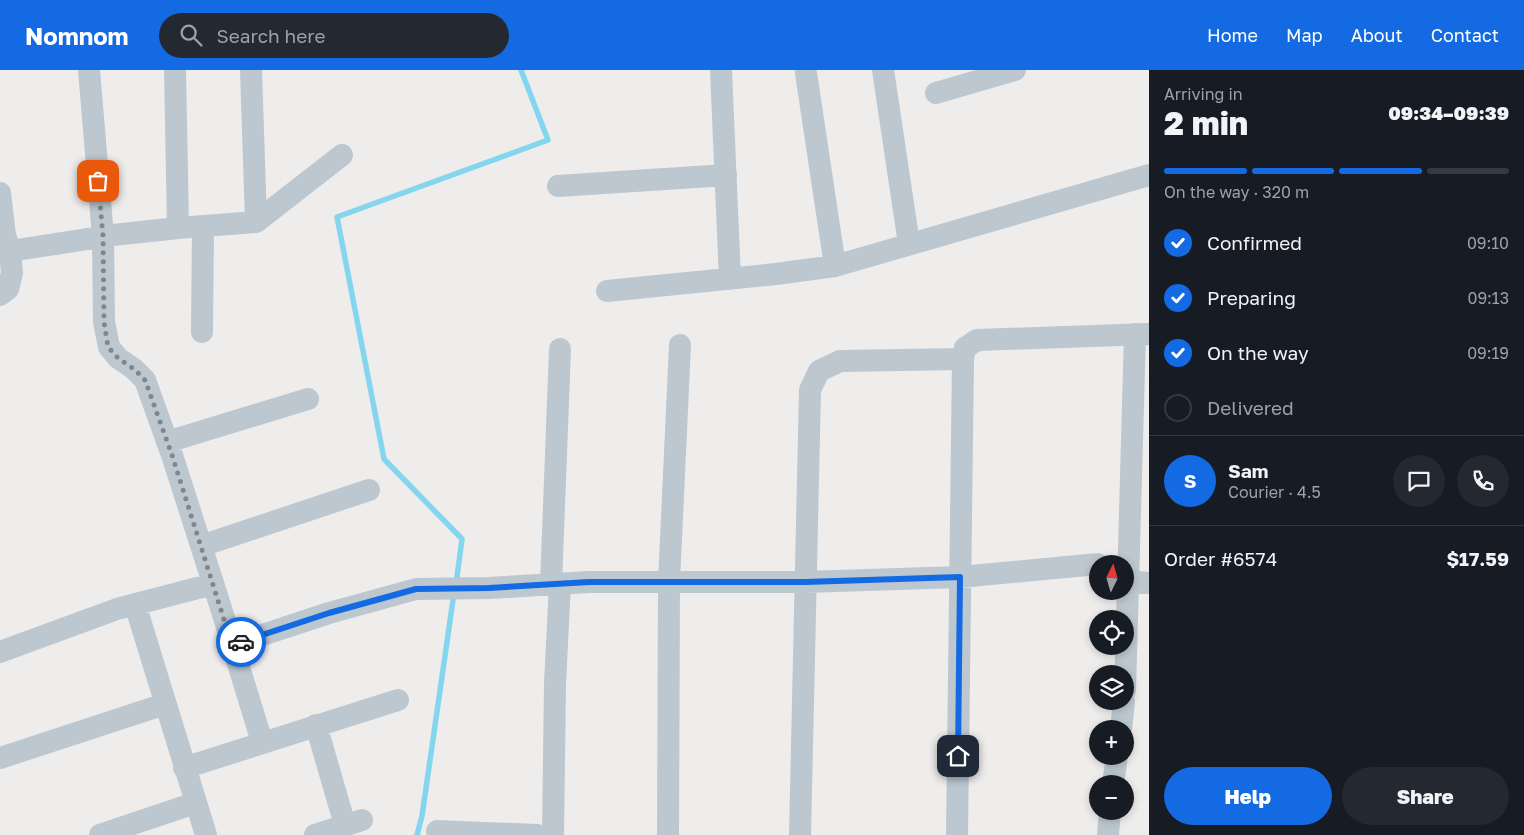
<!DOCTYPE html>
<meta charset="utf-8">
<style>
:root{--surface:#171b24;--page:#242831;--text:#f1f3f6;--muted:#9ea1a6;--line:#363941;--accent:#136ae2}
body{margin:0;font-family:"Golos Text",sans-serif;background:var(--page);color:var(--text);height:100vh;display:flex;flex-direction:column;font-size:19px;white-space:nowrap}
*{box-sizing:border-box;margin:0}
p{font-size:16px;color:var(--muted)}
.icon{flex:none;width:28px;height:28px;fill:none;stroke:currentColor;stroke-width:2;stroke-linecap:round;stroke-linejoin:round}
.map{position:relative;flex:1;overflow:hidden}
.panel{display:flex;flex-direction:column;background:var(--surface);width:375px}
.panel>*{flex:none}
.needle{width:32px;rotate:5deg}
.fabs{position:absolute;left:1089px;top:485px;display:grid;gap:10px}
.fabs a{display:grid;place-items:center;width:45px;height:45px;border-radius:50%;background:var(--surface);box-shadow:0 2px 8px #0003;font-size:25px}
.pin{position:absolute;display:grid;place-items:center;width:42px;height:42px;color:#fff;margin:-21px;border-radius:10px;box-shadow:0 2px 8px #0006}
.courier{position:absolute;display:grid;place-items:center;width:50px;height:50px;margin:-25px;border:4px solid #136ae2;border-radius:50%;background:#fff;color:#222;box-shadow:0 1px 6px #0007}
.summary em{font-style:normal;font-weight:800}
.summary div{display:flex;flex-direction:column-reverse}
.summary{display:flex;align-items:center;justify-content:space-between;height:85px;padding:0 15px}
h1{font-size:32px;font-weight:800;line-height:38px}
.bar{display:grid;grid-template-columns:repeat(4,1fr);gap:8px 5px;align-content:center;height:60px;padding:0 15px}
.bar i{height:6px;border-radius:4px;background:var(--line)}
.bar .current{background:var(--accent)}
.bar p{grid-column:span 4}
.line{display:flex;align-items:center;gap:12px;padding:0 15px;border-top:1px solid var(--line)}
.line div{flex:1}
.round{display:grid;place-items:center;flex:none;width:52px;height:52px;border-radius:26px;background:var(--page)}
ol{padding:0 15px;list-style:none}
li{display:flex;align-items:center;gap:15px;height:55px}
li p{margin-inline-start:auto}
li .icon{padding:5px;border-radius:50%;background:var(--accent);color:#fff;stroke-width:4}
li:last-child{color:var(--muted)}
li i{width:28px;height:28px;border:2px solid var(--line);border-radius:50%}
.primary-button{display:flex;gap:10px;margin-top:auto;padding:10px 15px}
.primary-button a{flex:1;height:58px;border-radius:30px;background:var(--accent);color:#fff;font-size:20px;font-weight:800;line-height:58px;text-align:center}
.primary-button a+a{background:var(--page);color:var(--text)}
header{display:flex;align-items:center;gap:30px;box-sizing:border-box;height:70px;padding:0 25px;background:var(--accent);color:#fff}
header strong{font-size:24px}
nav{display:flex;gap:28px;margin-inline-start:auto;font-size:18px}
.search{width:350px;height:45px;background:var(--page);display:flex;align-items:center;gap:12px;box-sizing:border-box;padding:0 18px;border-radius:28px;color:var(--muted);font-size:19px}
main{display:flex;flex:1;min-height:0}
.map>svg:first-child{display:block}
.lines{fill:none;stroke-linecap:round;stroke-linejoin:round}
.stream{stroke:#84d6ee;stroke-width:5.5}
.minor{stroke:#bcc7cf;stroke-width:22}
.done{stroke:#80868d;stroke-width:5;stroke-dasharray:0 9}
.route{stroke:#136ae2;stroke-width:6}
</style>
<header>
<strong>Nomnom</strong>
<div class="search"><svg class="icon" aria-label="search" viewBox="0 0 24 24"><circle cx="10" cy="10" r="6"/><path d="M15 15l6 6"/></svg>Search here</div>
<nav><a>Home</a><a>Map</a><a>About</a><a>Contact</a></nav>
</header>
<main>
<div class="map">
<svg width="1149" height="765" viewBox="0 0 1149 765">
<rect width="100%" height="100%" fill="#efecec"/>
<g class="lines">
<!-- stream -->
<path class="stream" d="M456,514L462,469L384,389L337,147L548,70L521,0
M417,765L422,746L454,523"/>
<!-- minor -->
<path class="minor" d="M89,0L103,166L104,252L109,277L118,288L134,299L145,310L172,385L221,538L262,672
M251,0L256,152
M721,0L730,209
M883,0L909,174
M806,3L835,196
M936,23L1015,0
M558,116L726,105
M0,123L5,165L10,181L113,165L178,158L175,0
M178,158L256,152L342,85
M607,221L776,204L835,196L1149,105
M0,225L8,219L12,203L10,181
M202,262L203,156
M167,372L308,329
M201,476L369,420
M1129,511L1149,513
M551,514L560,279
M135,534L206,765
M232,575L329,543L416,519L489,518L589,512H805L960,507L1098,494
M0,582L117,539L213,514
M1125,620L1135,264
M316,655L345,755
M1121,659L1124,631
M0,688L165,634
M184,698L398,630
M1113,714L1117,686
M437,761L537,765
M100,765L195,733
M315,765L362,750
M553,765L555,613L560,514
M668,765L669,512L680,275
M800,765L810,320L819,301L840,291L963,289
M957,765L963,289L965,278L977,270L1149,264
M1108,765L1110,741"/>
</g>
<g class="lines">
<!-- done -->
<path class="done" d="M98,111L103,166L104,252L108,277L118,288L134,299L145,310L172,385L232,575L241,572"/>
<!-- route -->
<path class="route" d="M241,572L329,543L416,519L489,518L589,512H805L960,507L958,686"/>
</g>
</svg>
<div class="fabs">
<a><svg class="needle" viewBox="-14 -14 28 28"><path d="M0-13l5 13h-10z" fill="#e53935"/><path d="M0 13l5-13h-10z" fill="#9ea1a6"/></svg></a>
<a><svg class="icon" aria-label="locate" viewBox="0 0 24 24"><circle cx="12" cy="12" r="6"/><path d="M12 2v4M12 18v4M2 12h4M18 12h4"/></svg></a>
<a><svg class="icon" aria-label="layers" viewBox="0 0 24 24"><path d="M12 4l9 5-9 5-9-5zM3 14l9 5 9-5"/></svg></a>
<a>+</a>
<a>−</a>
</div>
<div class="pin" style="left:98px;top:111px;background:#ea580c"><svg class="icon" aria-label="bag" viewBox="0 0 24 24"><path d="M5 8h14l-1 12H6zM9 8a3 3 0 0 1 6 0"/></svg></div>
<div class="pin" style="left:958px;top:686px;background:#1f2937"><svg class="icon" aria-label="home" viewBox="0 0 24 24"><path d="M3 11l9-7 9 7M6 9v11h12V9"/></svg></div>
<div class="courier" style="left:241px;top:572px"><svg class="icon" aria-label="car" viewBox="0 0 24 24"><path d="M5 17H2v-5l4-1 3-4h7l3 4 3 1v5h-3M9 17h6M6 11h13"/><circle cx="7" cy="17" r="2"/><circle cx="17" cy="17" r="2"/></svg></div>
</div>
<section class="panel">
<div class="summary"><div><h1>2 min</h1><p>Arriving in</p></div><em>09:34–09:39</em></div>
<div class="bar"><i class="current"></i><i class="current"></i><i class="current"></i><i></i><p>On the way · 320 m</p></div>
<ol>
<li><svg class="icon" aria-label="check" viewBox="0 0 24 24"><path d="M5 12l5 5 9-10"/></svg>Confirmed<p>09:10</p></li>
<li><svg class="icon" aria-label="check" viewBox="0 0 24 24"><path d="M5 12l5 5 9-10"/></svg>Preparing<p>09:13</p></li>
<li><svg class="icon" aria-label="check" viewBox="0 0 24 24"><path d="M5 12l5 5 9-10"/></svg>On the way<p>09:19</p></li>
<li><i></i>Delivered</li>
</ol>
<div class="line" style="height:90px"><b class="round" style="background:var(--accent);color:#fff">S</b><div><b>Sam</b><p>Courier · 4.5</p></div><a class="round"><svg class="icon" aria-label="chat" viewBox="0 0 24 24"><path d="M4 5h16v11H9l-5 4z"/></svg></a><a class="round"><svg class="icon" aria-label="phone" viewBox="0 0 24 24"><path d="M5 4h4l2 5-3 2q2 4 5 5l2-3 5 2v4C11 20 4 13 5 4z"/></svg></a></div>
<div class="line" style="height:65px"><div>Order #6574</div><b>$17.59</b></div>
<div class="primary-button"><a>Help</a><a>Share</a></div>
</section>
</main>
